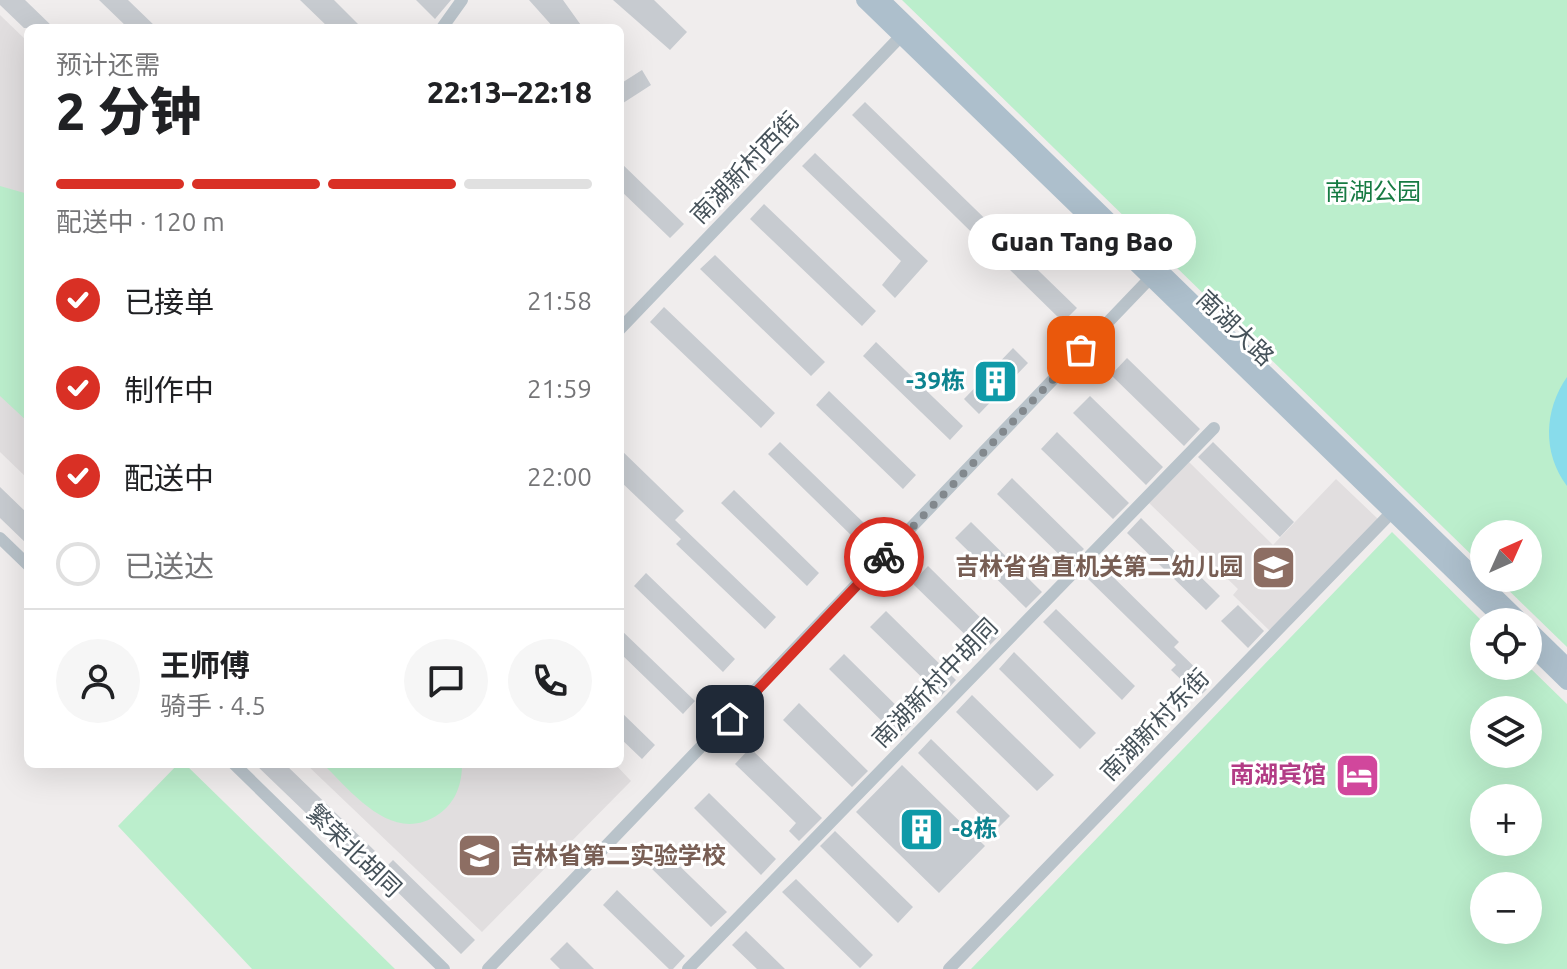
<!DOCTYPE html>
<html lang="zh">
<meta charset="utf-8">
<style>
:root{--surface:#fff;--page:#f6f6f6;--text:#202124;--muted:#757577;--line:#e0e0e0;--accent:#d93025}
body{margin:0;font-family:Ubuntu,"Noto Sans SC",sans-serif;background:var(--page);color:var(--text);height:100vh;display:flex;flex-direction:column;font-size:30px;white-space:nowrap}
*{box-sizing:border-box;margin:0}
p{font-size:26px;color:var(--muted)}
.icon{flex:none;width:44px;height:44px;fill:none;stroke:currentColor;stroke-width:2;stroke-linecap:round;stroke-linejoin:round}
.map{position:relative;flex:1;overflow:hidden}
.details{position:absolute;left:24px;top:24px;width:600px;height:744px;display:flex;flex-direction:column;background:var(--surface);border-radius:12px;box-shadow:0 8px 32px #0002}
.details>*{flex:none}
.needle{width:52px;rotate:45deg}
.tools{position:absolute;left:1470px;top:520px;display:grid;gap:16px}
.tools a{display:grid;place-items:center;width:72px;height:72px;border-radius:50%;background:var(--surface);box-shadow:0 8px 32px #0002;font-size:40px}
.pin{position:absolute;display:grid;place-items:center;width:68px;height:68px;color:#fff;margin:-34px;border-radius:16px;box-shadow:0 4px 12px #0006}
.courier{position:absolute;display:grid;place-items:center;width:80px;height:80px;margin:-40px;border:6px solid #d93025;border-radius:50%;background:#fff;color:#222;box-shadow:0 2px 10px #0007}
.bubble{position:absolute;height:56px;border-radius:28px;background:var(--surface);box-shadow:0 8px 32px #0002;font-size:26px;font-weight:800;line-height:56px;text-align:center}
.summary em{font-style:normal;font-weight:800}
.summary div{display:flex;flex-direction:column-reverse}
.summary{display:flex;align-items:center;justify-content:space-between;height:136px;padding:0 32px}
h1{font-size:52px;font-weight:800;line-height:60px}
.bar{display:grid;grid-template-columns:repeat(4,1fr);gap:12px 8px;align-content:center;height:96px;padding:0 32px}
.bar i{height:10px;border-radius:6px;background:var(--line)}
.bar .active{background:var(--accent)}
.bar p{grid-column:span 4}
.line{display:flex;align-items:center;gap:20px;padding:0 32px;border-top:2px solid var(--line)}
.line div{flex:1}
.round{display:grid;place-items:center;flex:none;width:84px;height:84px;border-radius:42px;background:var(--page)}
ol{padding:0 32px;list-style:none}
li{display:flex;align-items:center;gap:24px;height:88px}
li p{margin-inline-start:auto}
li .icon{padding:8px;border-radius:50%;background:var(--accent);color:#fff;stroke-width:4}
li:last-child{color:var(--muted)}
li i{width:44px;height:44px;border:4px solid var(--line);border-radius:50%}
.map>svg:first-child{display:block}
.education{fill:#e1dedf}
.green{fill:#bec;fill-rule:evenodd}
.water{fill:#88dceb}
.building{fill:#c7cbd0}
.lines{fill:none;stroke-linecap:round;stroke-linejoin:round}
.minor{stroke:#b9c3ca;stroke-width:12}
.major{stroke:#adbfcc;stroke-width:16}
.done{stroke:#82888d;stroke-width:8;stroke-dasharray:0 14.4}
.route{stroke:#d93025;stroke-width:10}
.labels{text-anchor:middle;stroke-width:6;stroke-linejoin:round;paint-order:stroke}
.street-label{font-size:24px;fill:#46525a;stroke:#fff}
.park-label{font-size:24px;fill:#177b43;stroke:#fff}
.culture-label{font-size:24px;font-weight:bold;fill:#0d838f;stroke:#fff;text-anchor:end}
.education-label{font-size:24px;font-weight:bold;fill:#785e54;stroke:#fff;text-anchor:end}
.hotel-label{font-size:24px;font-weight:bold;fill:#b23c85;stroke:#fff;text-anchor:end}
</style>
<div class="map">
<svg width="1567" height="969" viewBox="0 0 1567 969">
<rect width="100%" height="100%" fill="#f0eded"/>
<!-- education -->
<path class="education" d="M0,15L28,42V479L0,452Z
M1189,462L1273,545L1336,479L1378,519L1271,632L1233,595L1238,589L1149,503Z
M306,764H615L631,781L482,932Z"/>
<!-- green -->
<path class="green" d="M902,0H1567V647L1496,578H1528V534H1484V567Z
M0,186L28,194V422L0,396Z
M1392,532L1484,623V666H1528L1567,704V969H971ZM1528,710V754H1484V710ZM1484,798H1528V842H1484ZM1484,886H1528V930H1484Z
M178,764H185L395,969H252L118,826Z
M323,764H462C462,784 456,802 439,814C393,846 353,793 323,764Z"/>
<!-- water -->
<path class="water" d="M1567,377V486C1542,453 1544,410 1567,377Z"/>
<!-- building -->
<path class="building" d="M0,0H25L54,28H24L0,5Z
M99,0H128L157,28H128Z
M300,0H334L362,28H329Z
M416,0H451L435,19Z
M529,0H563L583,28H554Z
M613,0H654L687,32L670,50Z
M642,70L651,85L620,105V84Z
M865,102L1077,308L1063,322L852,115Z
M815,153L928,261L895,298L882,285L901,261L802,166Z
M620,162L684,224L670,238L620,190Z
M764,204L876,311L862,326L750,219Z
M715,255L825,362L811,376L700,269Z
M664,307L775,413L761,428L650,322Z
M876,342L963,426L950,440L863,356Z
M1013,348L1028,363L979,414L964,399Z
M1127,358L1200,429L1184,446L1111,375Z
M829,391L916,475L903,489L816,405Z
M1090,396L1163,467L1146,485L1073,413Z
M1057,432L1129,503L1113,519L1041,449Z
M780,442L866,525L854,538L768,454Z
M1213,442L1294,522L1280,537L1198,457Z
M620,449L684,511L675,520L776,617L765,629L676,544L681,539L620,481Z
M1012,478L1084,549L1069,564L997,494Z
M0,487L28,514V545L0,518Z
M734,490L819,573L807,586L721,503Z
M1141,518L1220,596L1206,610L1127,533Z
M971,522L1042,592L1026,608L955,538Z
M1099,563L1179,642L1174,647L1212,684L1199,697L1171,670L1176,665L1086,577Z
M928,566L999,636L983,652L912,583Z
M646,573L735,659L723,672L634,586Z
M1238,605L1264,631L1248,648L1221,621Z
M1056,609L1135,686L1122,700L1043,622Z
M886,611L956,680L941,696L870,627Z
M620,629L695,701L683,714L620,653Z
M1014,652L1096,733L1080,749L999,669Z
M844,654L914,723L899,738L829,669Z
M972,695L1054,775L1037,791L956,712Z
M799,703L868,771L852,787L783,720Z
M620,711L655,745L642,759L620,738Z
M931,739L1010,816L996,830L918,753Z
M750,748L822,818L799,841L789,831L796,823L735,764Z
M255,764H285L375,851L361,866Z
M902,765L985,846L939,893L856,812Z
M709,793L776,859L761,875L694,808Z
M835,831L913,907L898,923L820,846Z
M660,847L727,912L711,927L645,862Z
M393,860L475,940L461,954L379,874Z
M796,879L873,955L860,968L782,892Z
M617,890L685,956L673,969H669L603,905Z
M746,931L785,969H757L732,945Z
M567,942L594,969H560L550,959Z"/>
<g class="lines">
<!-- minor -->
<path class="minor" d="M442,28L462,0
M620,329L901,36
M0,538L28,565
M234,764L444,969
M488,969L1156,272
M688,969L1214,428
M949,969L1392,512"/>
<!-- major -->
<path class="major" d="M864,0L1505,622
M882,0L1522,622
M1528,628L1567,666
M1528,644L1567,682"/>
</g>
<g class="lines">
<!-- done -->
<path class="done" d="M884,557L1081,350"/>
<!-- route -->
<path class="route" d="M730,719L884,557"/>
</g>
<!-- icons -->
<defs>
<symbol id="building-square" viewBox="-11 -11 22 22"><rect x="-9" y="-9" width="18" height="18" rx="4" fill="#0f9aa8" stroke="#fff"/><path d="M-4-6H4V6H1V3H-1V6H-4ZM-2.5-4.3h1.7v1.8h-1.7ZM.8-4.3h1.7v1.8H.8ZM-2.5-1h1.7V.8h-1.7ZM.8-1h1.7V.8H.8Z" fill="#fff"/></symbol>
<symbol id="school-square" viewBox="-11 -11 22 22"><rect x="-9" y="-9" width="18" height="18" rx="4" fill="#8d6e63" stroke="#fff"/><path d="M0-5L7-2L0 1L-7-2ZM-4 1L0 2.5L4 1V4Q0 6-4 4Z" fill="#fff"/></symbol>
<symbol id="hotel-square" viewBox="-11 -11 22 22"><rect x="-9" y="-9" width="18" height="18" rx="4" fill="#d1479c" stroke="#fff"/><path d="M-6-4.5h1.5V1H6V5H4.5V3h-9V5H-6ZM-4 0a1.8 1.8 0 1 1 3.6 0ZM.5 0V-2.5h3Q6-2.5 6 0Z" fill="#fff"/></symbol>
</defs>
<g fill-rule="evenodd">
<use href="#building-square" x="970" y="356" width="51" height="51"/>
<use href="#school-square" x="1248" y="542" width="51" height="51"/>
<use href="#hotel-square" x="1332" y="750" width="51" height="51"/>
<use href="#building-square" x="896" y="804" width="51" height="51"/>
<use href="#school-square" x="454" y="830" width="51" height="51"/>
</g>
<g class="labels">
<!-- street labels -->
<g class="street-label">
<text transform="translate(745 168) rotate(-46)" y="8">南湖新村西街</text>
<text transform="translate(1235 328) rotate(44)" y="8">南湖大路</text>
<text transform="translate(935 683) rotate(-46)" y="8">南湖新村中胡同</text>
<text transform="translate(1155 725) rotate(-46)" y="8">南湖新村东街</text>
<text transform="translate(354 851) rotate(44)" y="8">繁荣北胡同</text>
</g>
<!-- park labels -->
<g class="park-label">
<text x="1373" y="200">南湖公园</text>
</g>
<!-- culture labels -->
<g class="culture-label">
<text x="965" y="389">-39栋</text>
<text x="952" y="837" text-anchor="start">-8栋</text>
</g>
<!-- education labels -->
<g class="education-label">
<text x="1243" y="575">吉林省省直机关第二幼儿园</text>
<text x="510" y="864" text-anchor="start">吉林省第二实验学校</text>
</g>
<!-- hotel labels -->
<g class="hotel-label">
<text x="1326" y="783">南湖宾馆</text>
</g>
</g>
</svg>
<div class="tools">
<a><svg class="needle" viewBox="-14 -14 28 28"><path d="M0-13l5 13h-10z" fill="#e53935"/><path d="M0 13l5-13h-10z" fill="#757577"/></svg></a>
<a><svg class="icon" aria-label="locate" viewBox="0 0 24 24"><circle cx="12" cy="12" r="6"/><path d="M12 2v4M12 18v4M2 12h4M18 12h4"/></svg></a>
<a><svg class="icon" aria-label="layers" viewBox="0 0 24 24"><path d="M12 4l9 5-9 5-9-5zM3 14l9 5 9-5"/></svg></a>
<a>+</a>
<a>−</a>
</div>
<div class="pin" style="left:1081px;top:350px;background:#ea580c"><svg class="icon" aria-label="bag" viewBox="0 0 24 24"><path d="M5 8h14l-1 12H6zM9 8a3 3 0 0 1 6 0"/></svg></div>
<div class="pin" style="left:730px;top:719px;background:#1f2937"><svg class="icon" aria-label="home" viewBox="0 0 24 24"><path d="M3 11l9-7 9 7M6 9v11h12V9"/></svg></div>
<div class="courier" style="left:884px;top:557px"><svg class="icon" aria-label="bike" viewBox="0 0 24 24"><circle cx="6" cy="16" r="4"/><circle cx="18" cy="16" r="4"/><path d="M6 16l4-8h5l3 8M10 8l3 8H6M13 5h3"/></svg></div>
<div class="bubble" style="left:968px;top:214px;width:228px">Guan Tang Bao</div>
<section class="details">
<div class="summary"><div><h1>2 分钟</h1><p>预计还需</p></div><em>22:13–22:18</em></div>
<div class="bar"><i class="active"></i><i class="active"></i><i class="active"></i><i></i><p>配送中 · 120 m</p></div>
<ol>
<li><svg class="icon" aria-label="check" viewBox="0 0 24 24"><path d="M5 12l5 5 9-10"/></svg>已接单<p>21:58</p></li>
<li><svg class="icon" aria-label="check" viewBox="0 0 24 24"><path d="M5 12l5 5 9-10"/></svg>制作中<p>21:59</p></li>
<li><svg class="icon" aria-label="check" viewBox="0 0 24 24"><path d="M5 12l5 5 9-10"/></svg>配送中<p>22:00</p></li>
<li><i></i>已送达</li>
</ol>
<div class="line" style="height:144px"><a class="round"><svg class="icon" aria-label="person" viewBox="0 0 24 24"><circle cx="12" cy="8" r="4"/><path d="M4 21q1-7 8-7t8 7"/></svg></a><div><b>王师傅</b><p>骑手 · 4.5</p></div><a class="round"><svg class="icon" aria-label="chat" viewBox="0 0 24 24"><path d="M4 5h16v11H9l-5 4z"/></svg></a><a class="round"><svg class="icon" aria-label="phone" viewBox="0 0 24 24"><path d="M5 4h4l2 5-3 2q2 4 5 5l2-3 5 2v4C11 20 4 13 5 4z"/></svg></a></div>
</section>
</div>
